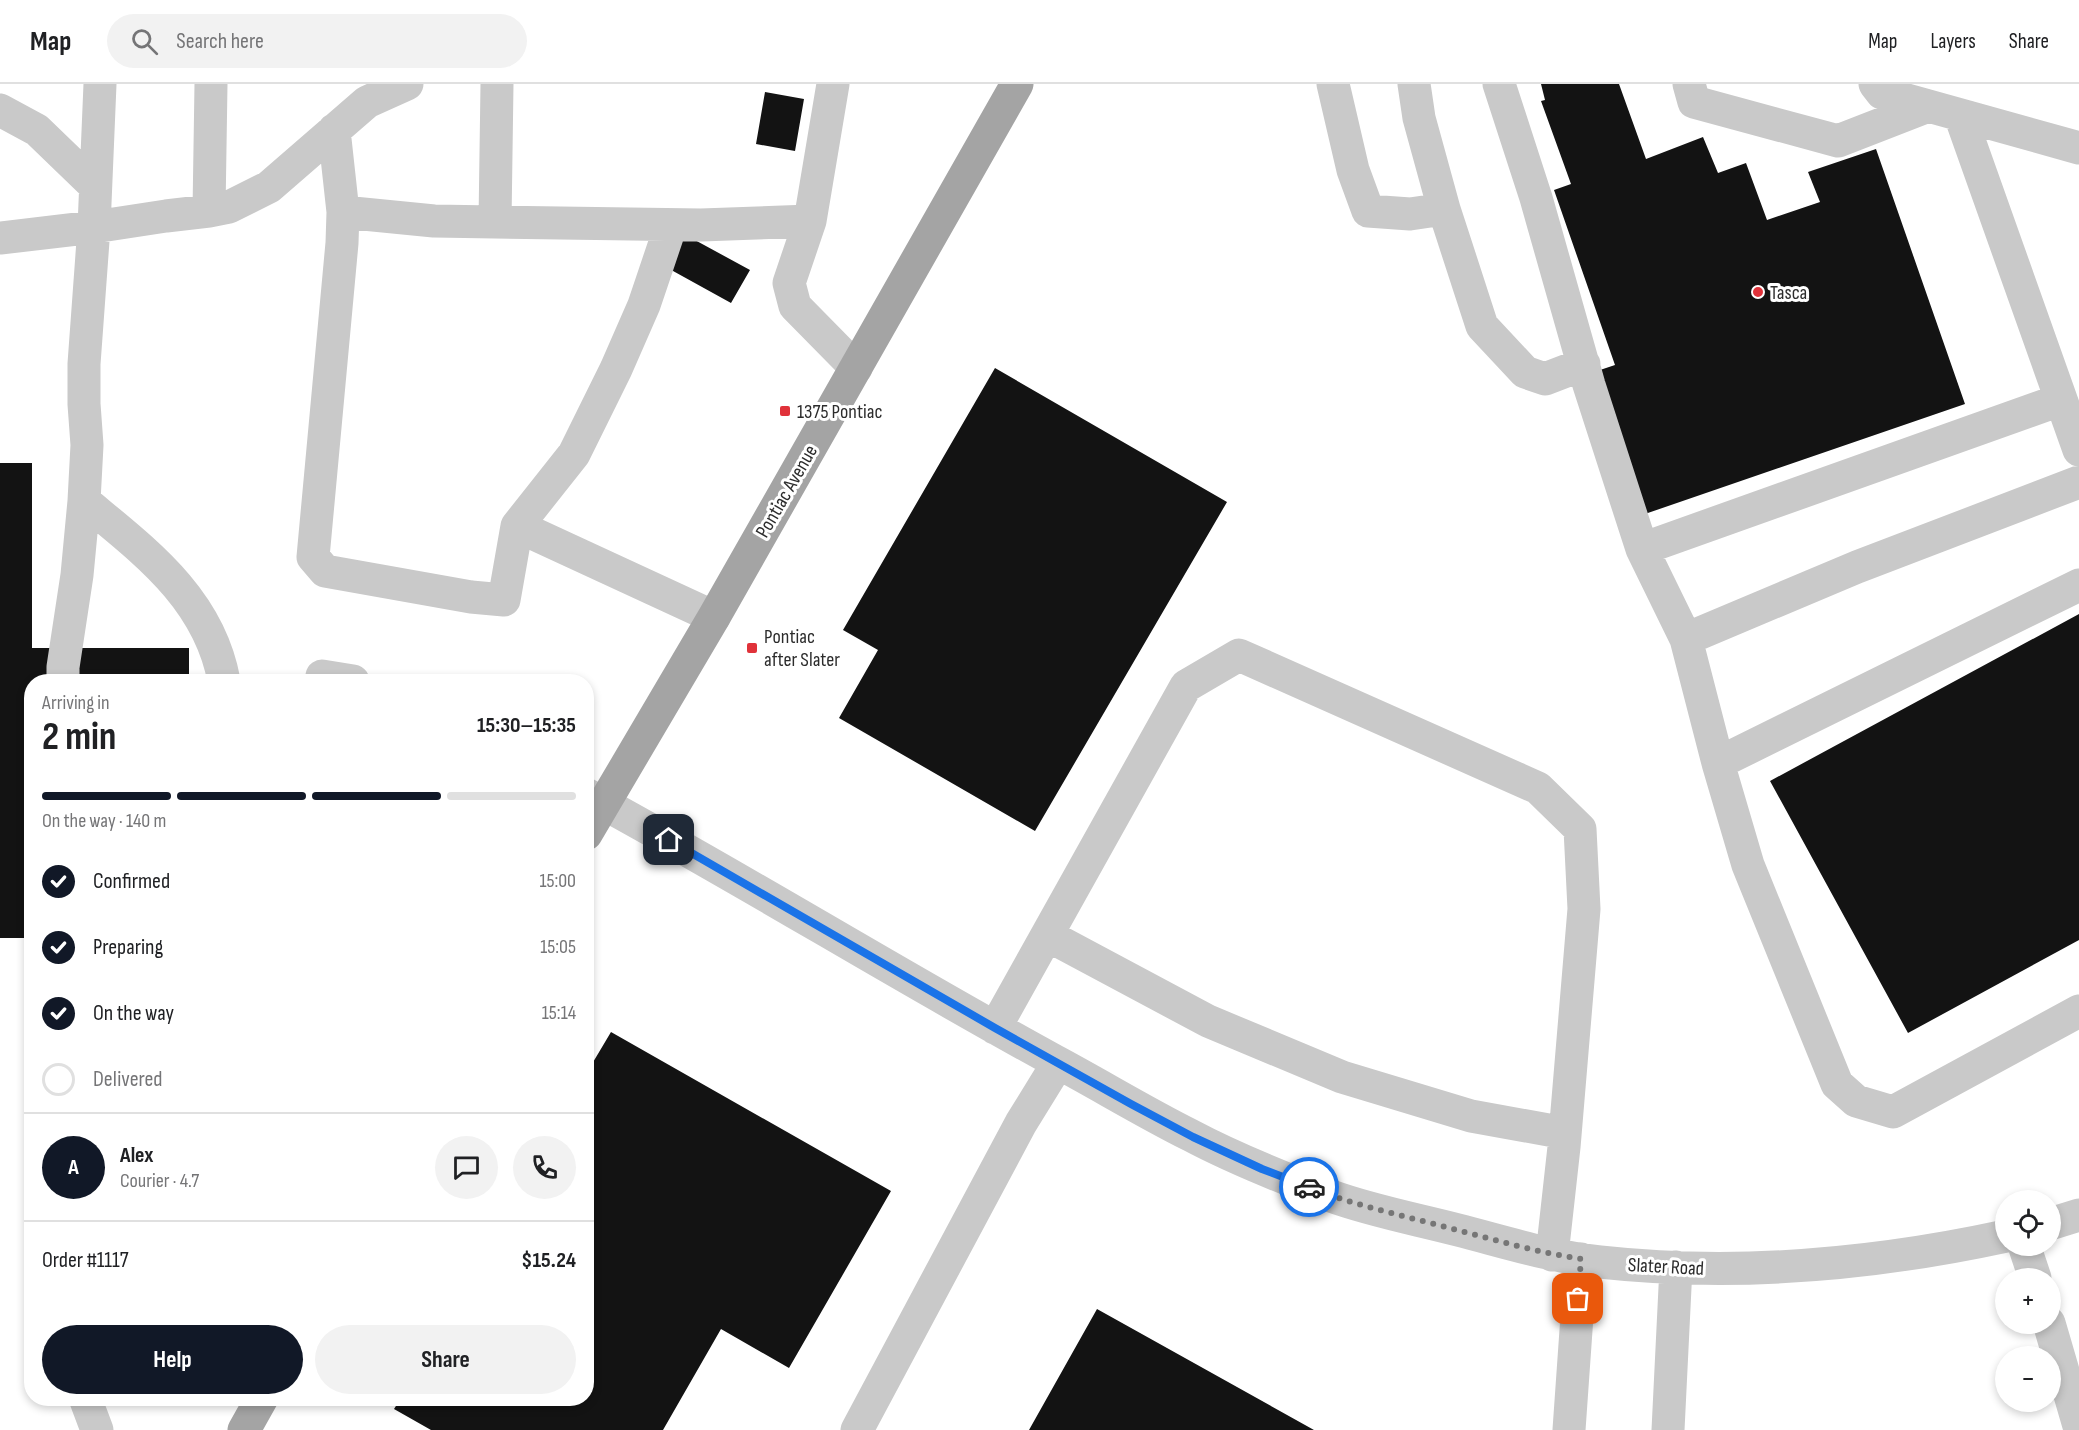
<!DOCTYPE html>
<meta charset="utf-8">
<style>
:root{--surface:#fff;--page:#f2f2f2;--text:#202124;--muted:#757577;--line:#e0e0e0;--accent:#111827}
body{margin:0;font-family:"Sofia Sans Condensed",sans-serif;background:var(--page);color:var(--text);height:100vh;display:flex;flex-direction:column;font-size:22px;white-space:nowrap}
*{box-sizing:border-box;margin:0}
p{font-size:20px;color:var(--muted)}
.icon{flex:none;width:33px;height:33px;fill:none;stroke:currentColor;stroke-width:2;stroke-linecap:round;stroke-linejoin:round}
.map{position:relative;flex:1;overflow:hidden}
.side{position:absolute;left:24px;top:590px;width:570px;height:732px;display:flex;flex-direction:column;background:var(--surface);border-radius:24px;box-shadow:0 3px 9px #0003}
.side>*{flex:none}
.controls{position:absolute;left:1995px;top:1106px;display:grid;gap:12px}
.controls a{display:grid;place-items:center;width:66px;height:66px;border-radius:50%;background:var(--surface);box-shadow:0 3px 9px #0003;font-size:30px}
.pin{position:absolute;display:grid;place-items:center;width:51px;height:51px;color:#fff;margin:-26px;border-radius:12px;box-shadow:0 3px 9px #0006}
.courier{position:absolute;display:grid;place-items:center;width:60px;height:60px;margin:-30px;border:4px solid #1a73e8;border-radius:50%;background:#fff;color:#222;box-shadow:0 2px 8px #0007}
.headline em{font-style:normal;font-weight:700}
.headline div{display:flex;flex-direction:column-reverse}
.headline{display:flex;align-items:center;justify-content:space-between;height:102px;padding:0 18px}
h1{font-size:39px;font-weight:700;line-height:45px}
.bar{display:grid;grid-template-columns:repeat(4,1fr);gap:9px 6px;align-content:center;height:72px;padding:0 18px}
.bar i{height:8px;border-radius:4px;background:var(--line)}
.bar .active{background:var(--accent)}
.bar p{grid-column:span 4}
.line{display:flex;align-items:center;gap:15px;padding:0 18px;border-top:2px solid var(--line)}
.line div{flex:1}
.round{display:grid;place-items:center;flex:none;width:63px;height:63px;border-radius:32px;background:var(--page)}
ol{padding:0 18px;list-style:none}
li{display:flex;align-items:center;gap:18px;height:66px}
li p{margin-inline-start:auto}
li .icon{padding:6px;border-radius:50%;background:var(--accent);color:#fff;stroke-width:4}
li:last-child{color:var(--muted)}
li i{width:33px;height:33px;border:3px solid var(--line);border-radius:50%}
.action{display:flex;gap:12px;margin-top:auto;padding:12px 18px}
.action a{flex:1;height:69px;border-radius:36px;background:var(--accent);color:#fff;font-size:24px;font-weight:700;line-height:69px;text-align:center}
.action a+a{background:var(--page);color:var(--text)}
header{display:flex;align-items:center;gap:36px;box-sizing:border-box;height:84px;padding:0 30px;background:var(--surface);border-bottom:2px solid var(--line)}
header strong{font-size:28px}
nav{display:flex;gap:33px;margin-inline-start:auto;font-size:21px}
.search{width:420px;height:54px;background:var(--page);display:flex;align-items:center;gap:15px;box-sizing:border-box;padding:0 21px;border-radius:33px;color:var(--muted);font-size:22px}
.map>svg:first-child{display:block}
.building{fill:#131313}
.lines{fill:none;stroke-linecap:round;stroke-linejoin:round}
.minor{stroke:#c9c9c9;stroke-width:33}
.major{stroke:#a4a4a4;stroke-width:33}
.done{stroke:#767676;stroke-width:6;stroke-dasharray:0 10.8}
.route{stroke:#1a73e8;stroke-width:8}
.poi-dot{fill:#e0323a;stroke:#fff;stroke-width:2}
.labels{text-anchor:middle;stroke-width:6;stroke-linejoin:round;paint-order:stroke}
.poi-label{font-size:20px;fill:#2c2c2c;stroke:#fff;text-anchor:start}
.street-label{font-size:20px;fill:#2c2c2c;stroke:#fff}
</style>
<header>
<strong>Map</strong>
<div class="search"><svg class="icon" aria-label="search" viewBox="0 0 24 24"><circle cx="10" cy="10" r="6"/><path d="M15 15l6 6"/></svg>Search here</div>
<nav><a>Map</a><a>Layers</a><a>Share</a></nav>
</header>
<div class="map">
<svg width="2079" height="1346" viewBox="0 0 2079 1346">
<rect width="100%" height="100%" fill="#fff"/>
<!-- building -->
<path class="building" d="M1541,0H1619L1646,75L1703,53L1718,89L1746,79L1767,136L1820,118L1808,88L1876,65L1965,320L1642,431L1594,288L1615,281L1554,106L1571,100L1541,17L1545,16Z
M765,8L804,15L795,67L756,60Z
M682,149L750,186L731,219L664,182Z
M995,284L1227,418L1035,747L839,634L878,566L843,546Z
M0,379H32V564H189V597H32V659H28V854H0Z
M2079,530V856L1908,949L1770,697Z
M611,948L891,1107L789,1284L721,1245L663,1346H431L394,1325L401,1314H586V990Z
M1097,1225L1314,1346H1029Z"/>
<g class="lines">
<!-- minor -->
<path class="minor" d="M833,0L810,137L789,199L795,222L856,284
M1333,0L1353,86L1368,127L1410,130L1444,125
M1414,0L1419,34L1444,125L1482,242L1525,288L1545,295L1584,280
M1499,0L1536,114L1589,301L1642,465L1686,555L1718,679L1748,781L1837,1000L1856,1017L1893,1028L2079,927
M1689,0L1694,18L1838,57L1928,22
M1875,0L1882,9L2079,64
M0,26L37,46L95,102
M1960,31L2079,366
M334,46L343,128L342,159L313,473L325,487L471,513L504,516L517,442L714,533
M209,127L211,0
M343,128L434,137L495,138L701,141L810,137
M495,138L497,0
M0,154L94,143L166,132L209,127L229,123L269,103L367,18L407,0
M84,417C144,467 209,514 224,597
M517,442L574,370L616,285L644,221L671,141
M1642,465L2060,316
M1686,555L1857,483L2079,398
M63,597V583L77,491L84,417L87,361L84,320V280L94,143L100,0
M321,597L322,592L353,597
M1718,679L2079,501
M586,710C745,796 897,891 1055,977C1100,1001 1144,1028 1190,1051C1235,1075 1283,1094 1331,1112C1372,1127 1416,1135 1458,1146C1505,1158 1552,1173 1600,1178C1736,1193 1872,1181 2006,1152
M1047,851L1208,937L1342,993L1471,1032L1565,1049
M995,944L1186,602L1239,571L1538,704L1580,745L1584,825L1564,1063L1552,1171
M2050,1140L2079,1131
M2024,1161L2035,1194
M2049,1239L2079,1342
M85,1314L97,1346
M857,1346L1021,1039L1058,979
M1569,1346L1581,1175
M1668,1346L1676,1183"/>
<!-- major -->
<path class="major" d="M586,750L714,533L1017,0
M244,1346L262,1314"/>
</g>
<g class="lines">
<!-- done -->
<path class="done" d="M1309,1103C1353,1121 1400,1131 1446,1143C1491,1155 1536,1168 1581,1175L1578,1215"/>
<!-- route -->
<path class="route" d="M669,756L995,944L1131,1020L1193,1053L1262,1085L1309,1103"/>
</g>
<!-- markers -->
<g class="poi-dot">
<circle cx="1758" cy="208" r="6"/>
<rect x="779" y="321" width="12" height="12" rx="3"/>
<rect x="746" y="558" width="12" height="12" rx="3"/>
</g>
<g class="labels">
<!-- poi labels -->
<g class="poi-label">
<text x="1770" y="215">Tasca</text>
<text x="797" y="334">1375 Pontiac</text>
<text x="764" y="559">Pontiac<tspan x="764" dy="23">after Slater</tspan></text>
</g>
<!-- street labels -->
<g class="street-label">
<text transform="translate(786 407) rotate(-60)" y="7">Pontiac Avenue</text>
<text transform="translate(1666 1182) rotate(3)" y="7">Slater Road</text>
</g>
</g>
</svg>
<div class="controls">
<a><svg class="icon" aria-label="locate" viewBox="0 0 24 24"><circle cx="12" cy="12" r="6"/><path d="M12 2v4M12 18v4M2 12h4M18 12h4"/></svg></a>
<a>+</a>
<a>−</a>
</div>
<div class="pin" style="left:1578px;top:1215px;background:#ea580c"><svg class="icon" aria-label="bag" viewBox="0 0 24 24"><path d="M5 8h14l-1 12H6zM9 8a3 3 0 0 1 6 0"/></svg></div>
<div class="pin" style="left:669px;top:756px;background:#1f2937"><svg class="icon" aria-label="home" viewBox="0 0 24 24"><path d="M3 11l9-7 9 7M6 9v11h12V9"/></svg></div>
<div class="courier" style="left:1309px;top:1103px"><svg class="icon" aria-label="car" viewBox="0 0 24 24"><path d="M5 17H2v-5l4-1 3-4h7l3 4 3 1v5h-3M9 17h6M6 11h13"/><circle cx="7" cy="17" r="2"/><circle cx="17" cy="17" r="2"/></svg></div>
<section class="side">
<div class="headline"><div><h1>2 min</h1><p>Arriving in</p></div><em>15:30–15:35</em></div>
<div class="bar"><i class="active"></i><i class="active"></i><i class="active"></i><i></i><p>On the way · 140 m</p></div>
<ol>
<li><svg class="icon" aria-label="check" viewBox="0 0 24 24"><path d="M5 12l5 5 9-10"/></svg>Confirmed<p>15:00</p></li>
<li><svg class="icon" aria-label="check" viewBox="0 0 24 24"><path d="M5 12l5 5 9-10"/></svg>Preparing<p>15:05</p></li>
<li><svg class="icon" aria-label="check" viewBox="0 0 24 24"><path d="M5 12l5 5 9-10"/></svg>On the way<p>15:14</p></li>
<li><i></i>Delivered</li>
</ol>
<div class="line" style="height:108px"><b class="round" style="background:var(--accent);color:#fff">A</b><div><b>Alex</b><p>Courier · 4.7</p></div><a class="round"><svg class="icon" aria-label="chat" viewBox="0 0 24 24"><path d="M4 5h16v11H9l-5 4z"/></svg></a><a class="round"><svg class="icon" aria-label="phone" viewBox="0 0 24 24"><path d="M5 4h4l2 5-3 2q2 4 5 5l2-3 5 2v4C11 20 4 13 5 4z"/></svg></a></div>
<div class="line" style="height:78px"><div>Order #1117</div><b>$15.24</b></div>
<div class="action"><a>Help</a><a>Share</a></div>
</section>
</div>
